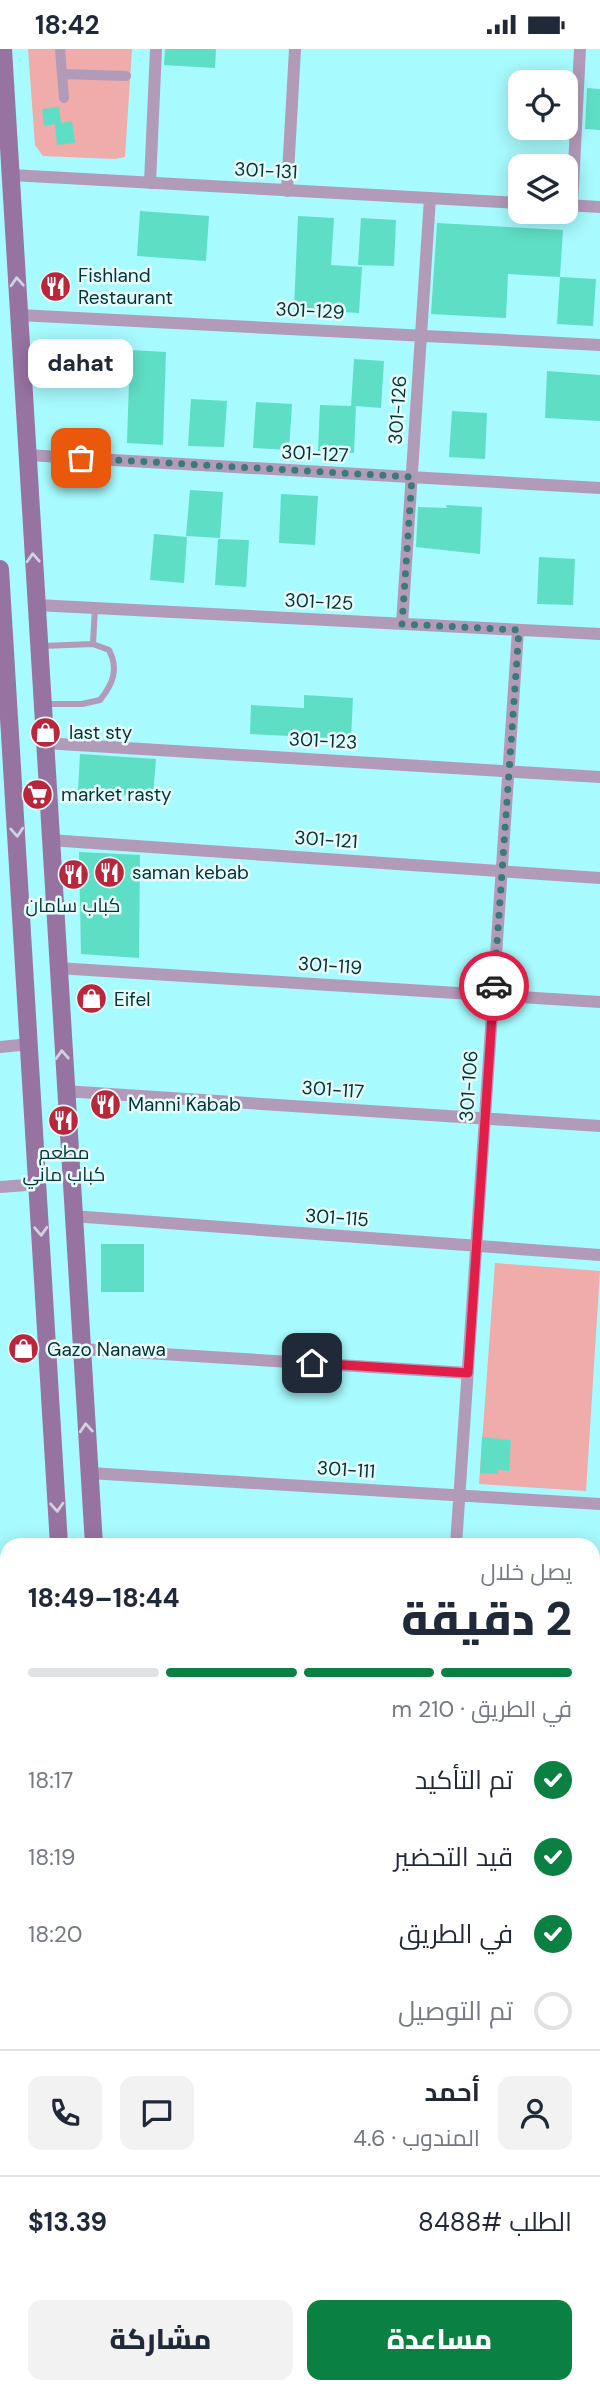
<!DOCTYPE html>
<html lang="ar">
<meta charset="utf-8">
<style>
:root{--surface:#fff;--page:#f2f2f3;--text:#1f2937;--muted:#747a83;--line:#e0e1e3;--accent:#0b8043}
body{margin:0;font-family:"DM Sans",Cairo,sans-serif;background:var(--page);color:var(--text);direction:rtl;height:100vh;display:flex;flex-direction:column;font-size:26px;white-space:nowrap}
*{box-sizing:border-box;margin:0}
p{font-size:23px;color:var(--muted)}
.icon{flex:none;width:38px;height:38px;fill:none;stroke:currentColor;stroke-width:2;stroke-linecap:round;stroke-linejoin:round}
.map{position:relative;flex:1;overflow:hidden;direction:ltr}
.panel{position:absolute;left:0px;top:1489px;width:600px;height:856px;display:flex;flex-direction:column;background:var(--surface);border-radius:21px 21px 0 0;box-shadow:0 4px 18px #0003;direction:rtl}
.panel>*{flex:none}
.tools{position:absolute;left:508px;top:21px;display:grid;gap:14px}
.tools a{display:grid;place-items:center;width:70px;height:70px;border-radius:14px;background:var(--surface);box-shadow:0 4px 18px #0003;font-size:35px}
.pin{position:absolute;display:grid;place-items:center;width:60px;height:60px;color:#fff;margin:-30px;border-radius:14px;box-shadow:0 4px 10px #0006}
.courier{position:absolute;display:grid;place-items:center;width:70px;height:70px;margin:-35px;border:5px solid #e11d48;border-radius:50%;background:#fff;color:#222;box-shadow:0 2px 9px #0007}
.bubble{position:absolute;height:49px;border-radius:14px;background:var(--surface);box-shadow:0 4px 18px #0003;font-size:23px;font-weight:800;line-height:49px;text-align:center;direction:rtl}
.overview em{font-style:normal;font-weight:800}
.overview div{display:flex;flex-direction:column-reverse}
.overview{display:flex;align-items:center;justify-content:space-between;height:119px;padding:0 28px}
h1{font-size:46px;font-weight:800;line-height:52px}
.bar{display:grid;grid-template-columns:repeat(4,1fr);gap:10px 7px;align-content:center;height:84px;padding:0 28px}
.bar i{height:9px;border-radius:5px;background:var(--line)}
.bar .on{background:var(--accent)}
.bar p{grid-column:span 4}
.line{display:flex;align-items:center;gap:18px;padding:0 28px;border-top:2px solid var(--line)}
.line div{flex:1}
.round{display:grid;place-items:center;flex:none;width:74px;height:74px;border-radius:14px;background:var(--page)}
ol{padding:0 28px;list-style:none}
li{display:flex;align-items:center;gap:21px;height:77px}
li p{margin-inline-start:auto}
li .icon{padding:7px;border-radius:50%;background:var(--accent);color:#fff;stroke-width:4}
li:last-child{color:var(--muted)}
li i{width:38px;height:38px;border:4px solid var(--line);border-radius:50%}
.primary-button{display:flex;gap:14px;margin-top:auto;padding:14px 28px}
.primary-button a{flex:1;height:80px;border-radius:14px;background:var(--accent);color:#fff;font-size:28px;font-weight:800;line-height:80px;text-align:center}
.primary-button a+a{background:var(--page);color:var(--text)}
.status{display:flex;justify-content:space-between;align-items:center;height:49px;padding:0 35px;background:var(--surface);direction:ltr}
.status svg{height:19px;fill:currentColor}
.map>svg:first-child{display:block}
.green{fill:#f0abab}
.building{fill:#5fdec6}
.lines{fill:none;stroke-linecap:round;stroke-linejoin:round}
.service{stroke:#b29ab9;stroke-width:6}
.pedestrian{stroke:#b29ab9;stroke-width:10}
.minor{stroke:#b29ab9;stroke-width:12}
.tertiary{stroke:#b29ab9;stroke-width:16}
.secondary{stroke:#9773a1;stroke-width:18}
.trunk{stroke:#7a4a87;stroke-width:19}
.oneway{stroke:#cfd2e0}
.done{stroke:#3b797c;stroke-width:7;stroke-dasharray:0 12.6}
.route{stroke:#e11d48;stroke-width:9}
.labels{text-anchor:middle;stroke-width:5;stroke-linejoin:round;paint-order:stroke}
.street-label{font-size:19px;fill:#013436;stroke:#e7fbfb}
.poi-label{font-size:19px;fill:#013436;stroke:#e7fbfb;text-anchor:start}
</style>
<div class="status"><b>18:42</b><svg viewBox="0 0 49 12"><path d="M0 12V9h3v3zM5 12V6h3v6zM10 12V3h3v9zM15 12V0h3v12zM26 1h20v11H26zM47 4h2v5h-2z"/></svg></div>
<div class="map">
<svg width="600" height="2344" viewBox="0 0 600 2344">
<rect width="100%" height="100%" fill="#a7fafd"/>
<!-- green -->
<path class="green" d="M28,0H132L125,108L115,110L43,107L35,96Z
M495,1214L600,1222L586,1442L479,1435Z"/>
<!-- building -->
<path class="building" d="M165,0H216L215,19L164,16Z
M587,39L600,40V81L585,80Z
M59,58L61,74L72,72L75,94L57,96L55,75L44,77L42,60Z
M140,162L209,167L206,212L137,207Z
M298,167L334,169L331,216L362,218L359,264L294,260Z
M361,169L396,171L394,217L358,216Z
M437,174L563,181L560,228L508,225L506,269L431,265Z
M560,228L596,230L593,277L557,275Z
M130,301L166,303L163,396L127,394Z
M354,310L384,312L381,359L356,357L354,404L318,402L320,356L351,357Z
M547,322L600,326V372L545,369Z
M191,350L227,352L224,398L188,397Z
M256,353L292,355L289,401L253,399Z
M452,362L487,364L485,410L449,408Z
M190,441L223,443L220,489L186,487Z
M281,445L318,447L315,496L279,494Z
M446,456L482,458L480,505L416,498L418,458L447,459Z
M154,485L187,488L184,534L150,531Z
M218,490L249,491L246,538L215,536Z
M539,508L575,510L573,556L537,555Z
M304,646L353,649L351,690L250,685L251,656L304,659Z
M80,705L156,710L153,748L78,742Z
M79,803L140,806L139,909L81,905Z
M101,1195H144V1243H101Z
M482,1388L511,1391L509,1422L498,1421V1425L480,1424Z"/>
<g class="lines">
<!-- service -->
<path class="service" d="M93,595L95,559
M42,597L93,595L109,601C119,620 113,635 100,651L82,655H43"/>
<!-- pedestrian -->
<path class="pedestrian" d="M60,0L64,49
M62,25L126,27"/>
<!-- minor -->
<path class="minor" d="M11,126L520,154
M150,134L156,0
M287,142L295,0
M566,156L600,158
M572,157L580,0
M19,266L600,296
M27,406L600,439
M36,556L600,585
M402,575L430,149
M44,694L600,728
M49,791L600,829
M57,919L600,953
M0,998L30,995
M64,1042L600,1077
M0,1138L39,1135
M72,1167L600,1206
M81,1300L468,1324
M89,1424L600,1455
M456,1496L518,581
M0,1556H7
M593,1586H600
M0,1689L7,1688
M593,1704H600
M593,1836H600
M593,2062H600"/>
<!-- tertiary -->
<path class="tertiary" d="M593,2294L600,2295"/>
<!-- secondary -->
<path class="secondary" d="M3,0L94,1496
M0,520L59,1496
M107,2338V2344
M145,2338V2344"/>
<!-- trunk -->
<path class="trunk" d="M593,2220H600
M0,2225H7
M0,2267H7
M593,2278H600
M0,2295H7"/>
</g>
<!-- one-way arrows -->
<defs><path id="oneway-chevron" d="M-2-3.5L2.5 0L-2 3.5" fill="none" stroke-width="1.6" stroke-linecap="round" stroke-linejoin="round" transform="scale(1.75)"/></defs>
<g class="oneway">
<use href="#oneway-chevron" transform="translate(17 233) rotate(-93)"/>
<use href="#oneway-chevron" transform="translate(33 509) rotate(-93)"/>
<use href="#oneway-chevron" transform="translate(17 783) rotate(86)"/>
<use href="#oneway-chevron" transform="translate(62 1006) rotate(-93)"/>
<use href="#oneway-chevron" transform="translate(41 1182) rotate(87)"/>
<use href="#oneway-chevron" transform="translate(86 1379) rotate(-94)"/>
<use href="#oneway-chevron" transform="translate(57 1458) rotate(87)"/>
</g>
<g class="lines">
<!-- done -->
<path class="done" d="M81,409L412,428L402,575L519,581L494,937"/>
<!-- route -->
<path class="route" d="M312,1314L468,1324L494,937"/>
</g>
<!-- icons -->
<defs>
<symbol id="restaurant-disc" viewBox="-11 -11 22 22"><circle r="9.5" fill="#b8273c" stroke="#e7fbfb"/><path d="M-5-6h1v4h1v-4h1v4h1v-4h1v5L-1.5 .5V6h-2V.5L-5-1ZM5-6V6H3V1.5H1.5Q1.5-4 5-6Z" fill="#fff"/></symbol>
<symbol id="shop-disc" viewBox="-11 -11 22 22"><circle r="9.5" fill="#b8273c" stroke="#e7fbfb"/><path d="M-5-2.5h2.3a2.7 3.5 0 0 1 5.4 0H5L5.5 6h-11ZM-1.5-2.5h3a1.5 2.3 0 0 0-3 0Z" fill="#fff"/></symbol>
<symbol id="supermarket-disc" viewBox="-11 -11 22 22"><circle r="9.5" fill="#b8273c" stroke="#e7fbfb"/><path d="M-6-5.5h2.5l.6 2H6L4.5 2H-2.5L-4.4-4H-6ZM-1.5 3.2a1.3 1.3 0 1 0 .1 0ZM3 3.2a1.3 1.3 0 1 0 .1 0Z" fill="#fff"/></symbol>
</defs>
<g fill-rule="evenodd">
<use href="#restaurant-disc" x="38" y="220" width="35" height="35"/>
<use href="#shop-disc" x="28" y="666" width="35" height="35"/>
<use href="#supermarket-disc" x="20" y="728" width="35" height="35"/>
<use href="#restaurant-disc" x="92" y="806" width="35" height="35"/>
<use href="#restaurant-disc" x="56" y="808" width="35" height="35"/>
<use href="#shop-disc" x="74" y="932" width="35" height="35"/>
<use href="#restaurant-disc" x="88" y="1038" width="35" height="35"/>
<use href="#restaurant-disc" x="46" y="1054" width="35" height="35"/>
<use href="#shop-disc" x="6" y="1282" width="35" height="35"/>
</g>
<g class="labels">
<!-- street labels -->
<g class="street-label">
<text transform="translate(266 121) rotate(3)" y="7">301-131</text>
<text transform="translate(310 261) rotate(3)" y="7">301-129</text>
<text transform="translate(397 361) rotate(-86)" y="7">301-126</text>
<text transform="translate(315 404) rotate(3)" y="7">301-127</text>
<text transform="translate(319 552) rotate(3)" y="7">301-125</text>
<text transform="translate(323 691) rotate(3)" y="7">301-123</text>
<text transform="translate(326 790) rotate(4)" y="7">301-121</text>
<text transform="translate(330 916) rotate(4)" y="7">301-119</text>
<text transform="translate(468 1037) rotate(-86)" y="7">301-106</text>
<text transform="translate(333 1040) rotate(4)" y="7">301-117</text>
<text transform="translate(337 1168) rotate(4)" y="7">301-115</text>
<text transform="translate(346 1420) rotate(4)" y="7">301-111</text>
</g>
<!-- poi labels -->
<g class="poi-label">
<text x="78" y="233">Fishland<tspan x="78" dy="22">Restaurant</tspan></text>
<text x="69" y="690">last sty</text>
<text x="61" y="752">market rasty</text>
<text x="132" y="830">saman kebab</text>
<text x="73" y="863" text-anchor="middle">کباب سامان</text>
<text x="114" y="957">Eifel</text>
<text x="128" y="1062">Manni Kabab</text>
<text x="64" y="1110" text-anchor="middle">مطعم<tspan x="64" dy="22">كباب ماني</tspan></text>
<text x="47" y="1307">Gazo Nanawa</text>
</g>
</g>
</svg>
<div class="tools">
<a><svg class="icon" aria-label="locate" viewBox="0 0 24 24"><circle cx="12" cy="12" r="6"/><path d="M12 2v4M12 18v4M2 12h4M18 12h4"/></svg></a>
<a><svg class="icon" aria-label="layers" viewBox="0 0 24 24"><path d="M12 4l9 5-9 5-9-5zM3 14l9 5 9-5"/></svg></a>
</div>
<div class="pin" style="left:81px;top:409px;background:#ea580c"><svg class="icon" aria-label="bag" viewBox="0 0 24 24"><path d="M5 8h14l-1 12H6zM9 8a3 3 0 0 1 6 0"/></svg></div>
<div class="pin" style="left:312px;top:1314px;background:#1f2937"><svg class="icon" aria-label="home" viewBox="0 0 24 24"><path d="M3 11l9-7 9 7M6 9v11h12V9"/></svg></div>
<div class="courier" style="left:494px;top:937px"><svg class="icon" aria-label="car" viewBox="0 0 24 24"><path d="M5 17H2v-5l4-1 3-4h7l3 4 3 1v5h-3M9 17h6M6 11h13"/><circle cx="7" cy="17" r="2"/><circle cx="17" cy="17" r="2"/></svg></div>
<div class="bubble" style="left:28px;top:290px;width:105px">dahat</div>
<section class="panel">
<div class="overview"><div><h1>2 دقيقة</h1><p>يصل خلال</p></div><em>18:44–18:49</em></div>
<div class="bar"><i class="on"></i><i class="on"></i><i class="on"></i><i></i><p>في الطريق · 210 m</p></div>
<ol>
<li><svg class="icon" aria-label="check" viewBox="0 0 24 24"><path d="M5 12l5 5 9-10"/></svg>تم التأكيد<p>18:17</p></li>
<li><svg class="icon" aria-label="check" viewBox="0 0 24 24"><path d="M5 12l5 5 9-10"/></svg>قيد التحضير<p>18:19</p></li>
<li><svg class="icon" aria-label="check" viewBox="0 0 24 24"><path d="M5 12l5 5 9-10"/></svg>في الطريق<p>18:20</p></li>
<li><i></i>تم التوصيل</li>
</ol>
<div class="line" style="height:126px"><a class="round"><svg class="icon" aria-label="person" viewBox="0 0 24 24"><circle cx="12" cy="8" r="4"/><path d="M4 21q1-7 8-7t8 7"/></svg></a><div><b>أحمد</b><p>المندوب · 4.6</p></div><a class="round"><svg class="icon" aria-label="chat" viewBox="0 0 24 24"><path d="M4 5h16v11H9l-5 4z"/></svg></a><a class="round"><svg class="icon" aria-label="phone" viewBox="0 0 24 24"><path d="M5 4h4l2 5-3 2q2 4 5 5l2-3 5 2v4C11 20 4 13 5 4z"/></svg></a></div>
<div class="line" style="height:91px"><div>الطلب #8488</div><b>$13.39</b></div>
<div class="primary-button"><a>مساعدة</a><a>مشاركة</a></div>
</section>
</div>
